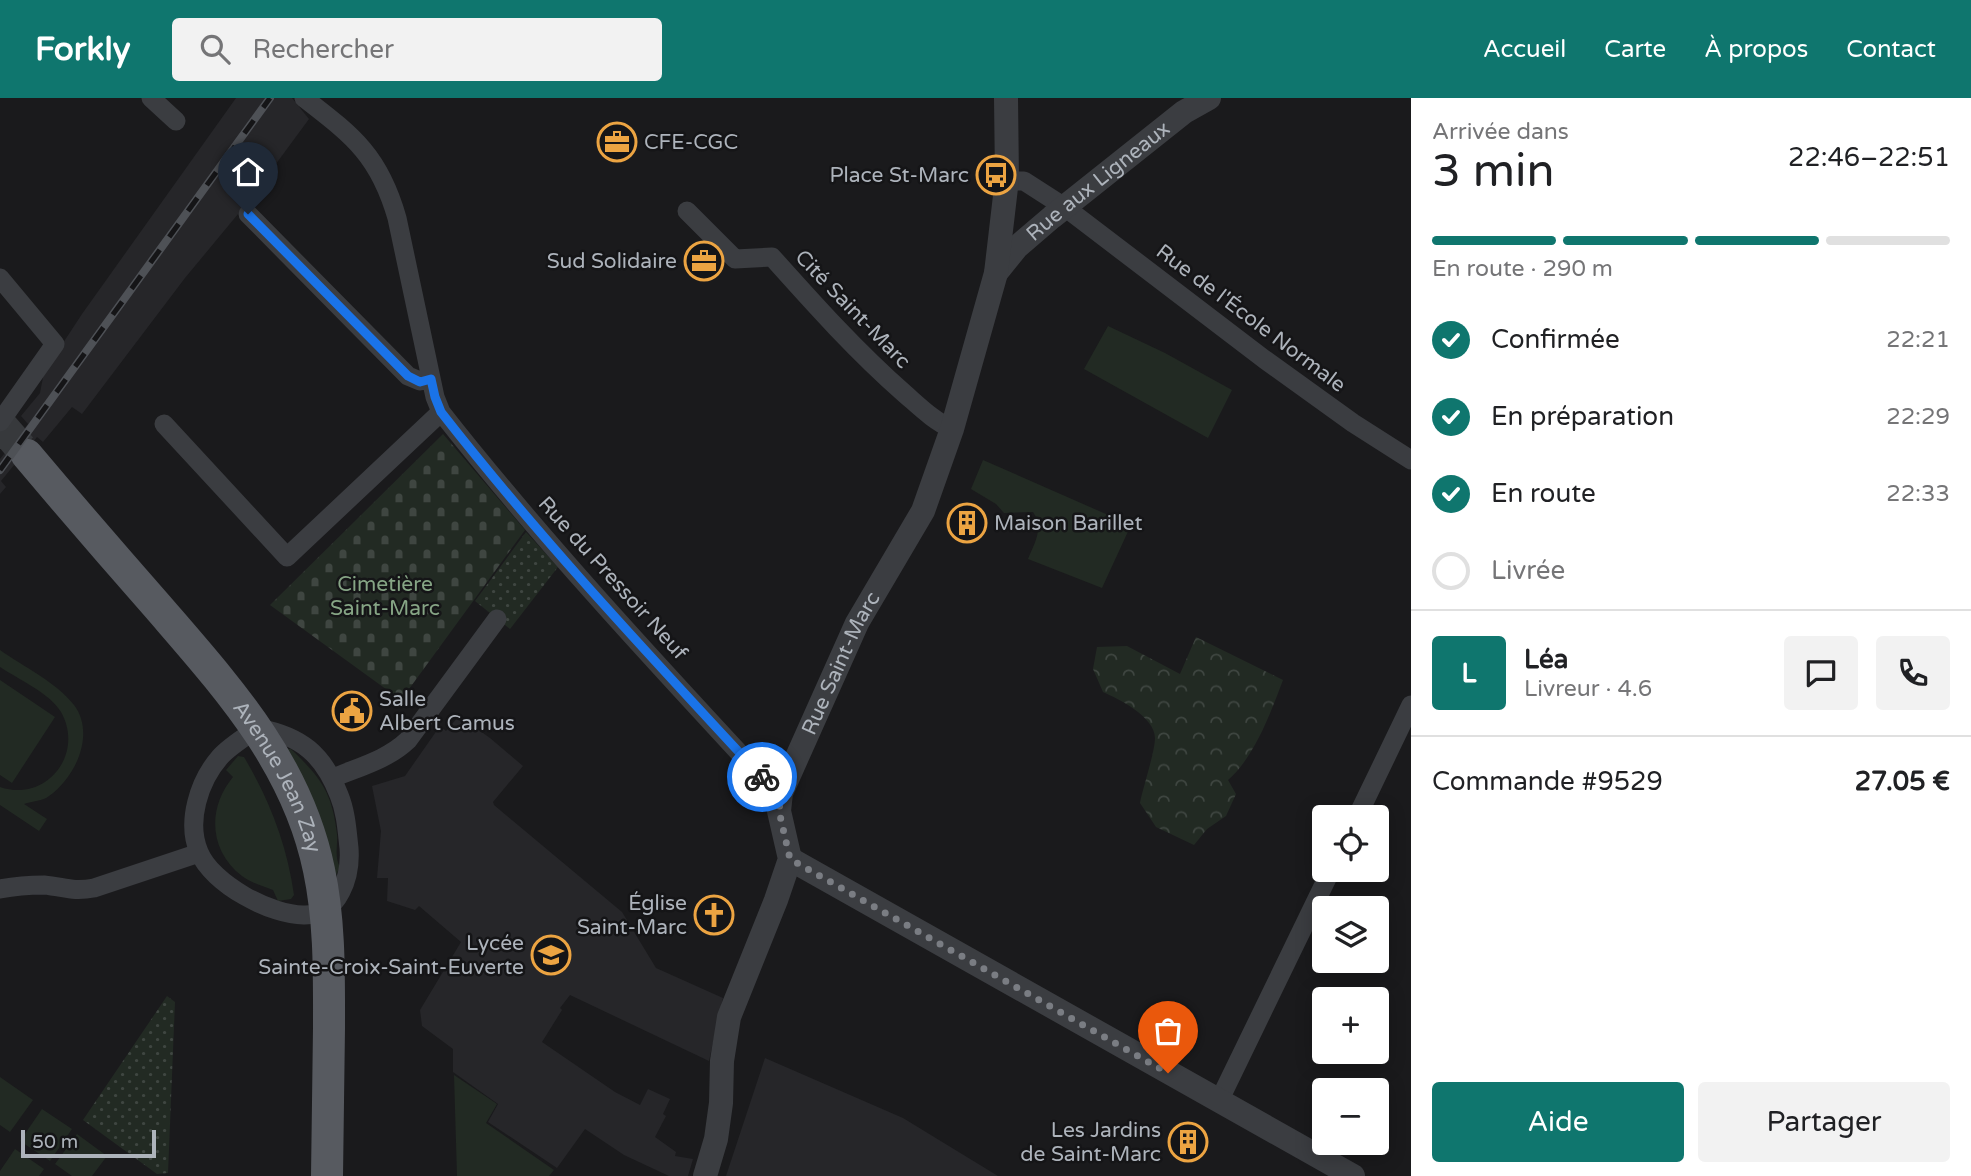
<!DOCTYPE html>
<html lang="fr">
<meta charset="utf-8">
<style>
:root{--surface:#fff;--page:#f2f2f2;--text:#202124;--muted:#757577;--line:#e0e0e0;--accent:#0f766e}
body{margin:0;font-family:"Varela Round",sans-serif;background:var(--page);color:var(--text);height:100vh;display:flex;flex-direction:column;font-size:26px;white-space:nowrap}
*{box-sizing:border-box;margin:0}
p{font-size:23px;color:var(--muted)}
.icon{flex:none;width:38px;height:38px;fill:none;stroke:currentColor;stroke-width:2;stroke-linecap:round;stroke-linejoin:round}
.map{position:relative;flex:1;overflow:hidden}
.side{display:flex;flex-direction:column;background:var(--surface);width:560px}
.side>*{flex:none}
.controls{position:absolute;left:1312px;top:707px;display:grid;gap:14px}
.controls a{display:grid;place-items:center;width:77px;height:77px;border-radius:7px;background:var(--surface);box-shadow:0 4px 18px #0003;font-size:35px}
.scale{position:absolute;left:21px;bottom:18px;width:135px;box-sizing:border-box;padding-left:7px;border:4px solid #adb3bb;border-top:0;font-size:19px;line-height:24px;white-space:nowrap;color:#adb3bb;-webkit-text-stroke:5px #151517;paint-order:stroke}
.pin{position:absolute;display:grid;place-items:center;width:60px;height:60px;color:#fff;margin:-72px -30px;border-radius:50% 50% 50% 0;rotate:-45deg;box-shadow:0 0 7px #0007}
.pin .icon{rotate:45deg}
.courier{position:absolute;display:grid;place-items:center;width:70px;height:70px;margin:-35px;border:5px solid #1a73e8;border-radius:50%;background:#fff;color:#222;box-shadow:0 2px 9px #0007}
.headline em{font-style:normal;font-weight:600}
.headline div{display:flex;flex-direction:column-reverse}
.headline{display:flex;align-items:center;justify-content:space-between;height:119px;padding:0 21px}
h1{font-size:46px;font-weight:600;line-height:52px}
.bar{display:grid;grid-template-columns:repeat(4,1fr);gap:10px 7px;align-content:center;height:84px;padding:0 21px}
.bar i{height:9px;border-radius:5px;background:var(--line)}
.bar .active{background:var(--accent)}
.bar p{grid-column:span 4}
.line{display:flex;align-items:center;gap:18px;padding:0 21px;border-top:2px solid var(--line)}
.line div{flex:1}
.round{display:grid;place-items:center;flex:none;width:74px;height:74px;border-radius:7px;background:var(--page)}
ol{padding:0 21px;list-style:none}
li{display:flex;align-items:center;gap:21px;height:77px}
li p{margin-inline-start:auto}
li .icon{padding:7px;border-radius:50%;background:var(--accent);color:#fff;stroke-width:4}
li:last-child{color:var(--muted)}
li i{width:38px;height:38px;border:4px solid var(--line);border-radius:50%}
.action{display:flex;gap:14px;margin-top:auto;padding:14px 21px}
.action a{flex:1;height:80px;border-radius:7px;background:var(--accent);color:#fff;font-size:28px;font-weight:600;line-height:80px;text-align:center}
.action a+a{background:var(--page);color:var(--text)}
header{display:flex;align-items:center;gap:42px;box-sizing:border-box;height:98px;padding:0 35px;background:var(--accent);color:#fff}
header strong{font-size:33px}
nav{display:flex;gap:38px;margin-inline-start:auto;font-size:24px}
.search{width:490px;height:63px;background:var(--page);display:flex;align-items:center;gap:18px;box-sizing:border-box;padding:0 24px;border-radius:7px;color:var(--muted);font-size:26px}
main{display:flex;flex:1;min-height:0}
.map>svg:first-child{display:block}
.built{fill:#262629}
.grass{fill:#222a23}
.forest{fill:url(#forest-crowns)}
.cemetery{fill:url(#cemetery-stones)}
.park{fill:url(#park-dots)}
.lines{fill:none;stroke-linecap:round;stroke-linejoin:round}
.primary-tunnel{stroke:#37393c;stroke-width:32;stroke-dasharray:32 16;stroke-linecap:butt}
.minor{stroke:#3b3d41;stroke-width:19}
.tertiary{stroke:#3b3d41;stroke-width:24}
.primary{stroke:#575a60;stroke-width:32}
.rail-casing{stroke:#4e5156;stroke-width:8}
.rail{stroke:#151517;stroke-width:5;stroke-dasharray:16;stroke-linecap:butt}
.done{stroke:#7a7d83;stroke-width:7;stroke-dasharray:0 12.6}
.route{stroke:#1a73e8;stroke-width:9}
.labels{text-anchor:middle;stroke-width:5;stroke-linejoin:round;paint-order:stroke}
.poi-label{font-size:21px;fill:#adb3bb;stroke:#151517;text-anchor:end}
.street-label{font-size:21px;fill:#adb3bb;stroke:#151517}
.park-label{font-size:21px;fill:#86a585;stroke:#151517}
</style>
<header>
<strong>Forkly</strong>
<div class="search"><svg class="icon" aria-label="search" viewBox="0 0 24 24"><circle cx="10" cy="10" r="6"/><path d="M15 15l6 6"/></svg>Rechercher</div>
<nav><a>Accueil</a><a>Carte</a><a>À propos</a><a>Contact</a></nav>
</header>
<main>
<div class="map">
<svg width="1411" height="1078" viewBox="0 0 1411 1078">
<defs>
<pattern id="forest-crowns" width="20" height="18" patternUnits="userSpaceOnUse" patternTransform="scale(1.75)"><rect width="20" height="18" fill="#222a23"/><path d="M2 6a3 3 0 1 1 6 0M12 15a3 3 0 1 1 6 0" fill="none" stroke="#3f4641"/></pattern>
<pattern id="cemetery-stones" width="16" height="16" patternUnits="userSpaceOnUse" patternTransform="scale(1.75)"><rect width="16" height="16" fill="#222a23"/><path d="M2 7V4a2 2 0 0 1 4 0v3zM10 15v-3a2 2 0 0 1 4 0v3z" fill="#3f4641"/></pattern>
<pattern id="park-dots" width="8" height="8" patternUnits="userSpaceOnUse" patternTransform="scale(1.75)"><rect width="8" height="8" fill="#222a23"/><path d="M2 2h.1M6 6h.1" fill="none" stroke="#3f4641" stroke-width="1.8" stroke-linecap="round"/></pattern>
</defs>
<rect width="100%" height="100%" fill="#1a1a1c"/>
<!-- built -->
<path class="built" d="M236,0H292L309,21L248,104L185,180L82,316L72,309L43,344L37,339L1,383L6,389L0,396V361L28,326L21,318L40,295L44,274L82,216Z
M459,618L490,640L523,668L493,704L494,707L622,814L656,870L723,900L709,963L570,897L560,910L562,912L542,944L615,994L640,1007L648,991L670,1001L663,1016L666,1018L655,1039L676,1054L675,1058L693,1061L688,1078H669L624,1057L585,1031L557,1070L488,1024L498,1006L453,974V951L422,928L420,912L461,844L419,808L415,812L387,803L388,780H377L381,733L372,688L405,678L440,628L446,633Z
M765,960L903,1020L998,1078H726Z"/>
<!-- grass -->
<path class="grass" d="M1108,228L1165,255L1232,292L1208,340L1084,271Z
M983,362L1131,427L1102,490L1028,461C1035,444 1044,430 1033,414L1004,415L996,406L971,391Z
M0,552C24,569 56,584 74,607C96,636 75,680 49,698C43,703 32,703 24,706L47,721L39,733L0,707V689C46,705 85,656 61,614C51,596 18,581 0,569Z
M0,582L55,619L12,685L0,677Z
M283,651H291C321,680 332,694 337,736C338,747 334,759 340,769L332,785Z
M238,658L244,659C270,703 287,747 294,797L291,801L278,803L273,792C263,788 251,785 242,778C209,753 207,710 233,679L226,672Z
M454,977L497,1006L486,1025L554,1072L549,1078H457Z
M0,979L33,1002L10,1034L0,1027Z
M42,1011L72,1031L50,1063L20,1043Z
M77,1036L107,1058L92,1078H72L55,1066Z
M15,1051L44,1071L39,1078H0V1073Z"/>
<!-- forest -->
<path class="forest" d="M1196,539L1283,582C1271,614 1254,660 1228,682L1236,696L1226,718L1207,731L1194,747L1156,729L1140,705C1143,689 1155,654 1155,640C1155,619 1119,601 1103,594L1093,571L1097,549L1127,548L1180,576Z"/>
<!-- cemetery -->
<path class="cemetery" d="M443,336L525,432L401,602L270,507Z"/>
<!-- park -->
<path class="park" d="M526,434L558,469L510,531L475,503Z
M167,898L175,904L168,1075L157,1076L83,1022Z"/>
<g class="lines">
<!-- primary-tunnel -->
<path class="primary-tunnel" d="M0,326L27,357"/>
<!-- minor -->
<path class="minor" d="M151,0L176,23
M304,0C353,38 379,57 397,120L435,299L441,314C543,444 656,565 768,686L781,695
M1006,87L1013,83H1024L1066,110L1264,261L1353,325L1411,362
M687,113L735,161L772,159C814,206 857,254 905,296C920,309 934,323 952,331
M248,116L408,278L420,283L431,281
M0,180L55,246L0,324
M164,326L287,459L441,314
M258,630C301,638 323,656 339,697C346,714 347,732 349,750C351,777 340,817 305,817C272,818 212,786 199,754C186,724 199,683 220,659C230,648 245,639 258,630Z
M333,680C359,669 387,662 408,642L497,521
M1357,719L1411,607
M0,791C15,788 29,787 44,787C65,789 72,794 94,790L199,755
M1219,1003L1331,772"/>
<!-- tertiary -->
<g class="tertiary">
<path id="s1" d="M996,175L1017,149L1052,119L1184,14L1209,0"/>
<path d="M790,761L1353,1078"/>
<path id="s2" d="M705,1078L716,1041L721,1005L722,963L729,919L776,802L790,761L779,713L781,695L857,525L923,413L952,331L996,175L1007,81L1006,0"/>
</g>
<!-- primary -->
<path class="primary" id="s3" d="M27,357C70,408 114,459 158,509C227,589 297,665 319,772C330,824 329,877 329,930C328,979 328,1029 327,1078"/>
<defs>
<path id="rail" d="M0,372L270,0"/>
</defs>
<!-- rail casing -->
<use href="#rail" class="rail-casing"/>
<!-- rail -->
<use href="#rail" class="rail"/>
</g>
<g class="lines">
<!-- done -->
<path class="done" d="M762,679L781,695L779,713L790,761L1168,975"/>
<!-- route -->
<path class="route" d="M248,116L408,278L420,284L431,281L435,299L441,314C541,442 652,560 762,679"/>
</g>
<!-- icons -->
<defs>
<symbol id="office-ring" viewBox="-11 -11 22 22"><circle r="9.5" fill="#151517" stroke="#eca442" stroke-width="1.5"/><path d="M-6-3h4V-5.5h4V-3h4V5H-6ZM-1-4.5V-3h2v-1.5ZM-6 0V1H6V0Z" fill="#eca442"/></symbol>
<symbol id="bus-ring" viewBox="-11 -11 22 22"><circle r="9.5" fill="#151517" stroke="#eca442" stroke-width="1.5"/><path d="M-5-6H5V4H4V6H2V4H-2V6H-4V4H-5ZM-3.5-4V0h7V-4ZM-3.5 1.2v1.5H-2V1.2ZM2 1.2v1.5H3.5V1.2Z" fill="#eca442"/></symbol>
<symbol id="building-ring" viewBox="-11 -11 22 22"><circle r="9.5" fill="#151517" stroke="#eca442" stroke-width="1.5"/><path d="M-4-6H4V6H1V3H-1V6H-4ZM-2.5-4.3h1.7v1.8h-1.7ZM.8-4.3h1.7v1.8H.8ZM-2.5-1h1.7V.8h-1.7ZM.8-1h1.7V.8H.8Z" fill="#eca442"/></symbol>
<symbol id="civic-ring" viewBox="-11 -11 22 22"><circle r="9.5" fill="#151517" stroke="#eca442" stroke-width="1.5"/><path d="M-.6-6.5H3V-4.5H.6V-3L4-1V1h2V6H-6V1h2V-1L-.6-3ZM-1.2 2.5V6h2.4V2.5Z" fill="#eca442"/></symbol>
<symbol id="church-ring" viewBox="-11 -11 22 22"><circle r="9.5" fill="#151517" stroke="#eca442" stroke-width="1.5"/><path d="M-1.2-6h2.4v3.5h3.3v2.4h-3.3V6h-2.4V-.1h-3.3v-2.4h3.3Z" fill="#eca442"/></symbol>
<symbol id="school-ring" viewBox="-11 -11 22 22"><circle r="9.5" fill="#151517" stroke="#eca442" stroke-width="1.5"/><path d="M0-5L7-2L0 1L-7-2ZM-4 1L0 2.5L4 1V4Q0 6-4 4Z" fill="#eca442"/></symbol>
</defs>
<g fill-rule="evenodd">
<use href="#office-ring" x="595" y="22" width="44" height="44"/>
<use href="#bus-ring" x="974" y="55" width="44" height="44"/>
<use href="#office-ring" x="682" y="141" width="44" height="44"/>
<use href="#building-ring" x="945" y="403" width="44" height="44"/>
<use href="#civic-ring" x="330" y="591" width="44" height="44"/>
<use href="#church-ring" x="692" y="795" width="44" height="44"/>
<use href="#school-ring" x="529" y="835" width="44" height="44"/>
<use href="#building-ring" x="1166" y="1022" width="44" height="44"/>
</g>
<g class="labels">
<!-- poi labels -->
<g class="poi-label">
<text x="644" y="51" text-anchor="start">CFE-CGC</text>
<text x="969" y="84">Place St-Marc</text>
<text x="677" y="170">Sud Solidaire</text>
<text x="994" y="432" text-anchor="start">Maison Barillet</text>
<text x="379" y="608" text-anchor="start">Salle<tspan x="379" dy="24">Albert Camus</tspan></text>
<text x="687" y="812">Église<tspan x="687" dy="24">Saint-Marc</tspan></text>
<text x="524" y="852">Lycée<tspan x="524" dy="24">Sainte-Croix-Saint-Euverte</tspan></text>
<text x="1161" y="1039">Les Jardins<tspan x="1161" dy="24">de Saint-Marc</tspan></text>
</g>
<!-- street labels -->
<g class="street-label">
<text dy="7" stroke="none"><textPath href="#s1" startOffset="138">Rue aux Ligneaux</textPath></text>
<text transform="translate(853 211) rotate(46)" y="7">Cité Saint-Marc</text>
<text transform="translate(1251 220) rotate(37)" y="7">Rue de l'École Normale</text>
<text transform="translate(613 480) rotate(48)" y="7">Rue du Pressoir Neuf</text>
<text dy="7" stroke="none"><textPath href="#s2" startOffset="541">Rue Saint-Marc</textPath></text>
<text dy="7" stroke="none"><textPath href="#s3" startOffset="410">Avenue Jean Zay</textPath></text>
</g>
<!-- park labels -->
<g class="park-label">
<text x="385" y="493">Cimetière<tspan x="385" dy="24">Saint-Marc</tspan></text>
</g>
</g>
</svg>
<div class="controls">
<a><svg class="icon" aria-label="locate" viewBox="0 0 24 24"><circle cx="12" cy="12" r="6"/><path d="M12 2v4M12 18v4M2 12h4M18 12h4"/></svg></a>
<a><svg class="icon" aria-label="layers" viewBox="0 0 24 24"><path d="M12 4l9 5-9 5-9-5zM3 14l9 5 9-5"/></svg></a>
<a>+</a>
<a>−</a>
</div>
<div class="scale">50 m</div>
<div class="pin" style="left:1168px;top:975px;background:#ea580c"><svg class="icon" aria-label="bag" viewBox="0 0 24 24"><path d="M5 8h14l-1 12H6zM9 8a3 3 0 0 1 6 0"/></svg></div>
<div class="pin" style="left:248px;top:116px;background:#1f2937"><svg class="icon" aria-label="home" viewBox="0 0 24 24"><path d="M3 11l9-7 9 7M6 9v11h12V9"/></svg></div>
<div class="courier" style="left:762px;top:679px"><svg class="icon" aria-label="bike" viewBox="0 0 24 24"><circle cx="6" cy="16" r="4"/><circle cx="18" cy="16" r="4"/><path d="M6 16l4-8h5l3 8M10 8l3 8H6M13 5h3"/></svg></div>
</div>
<section class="side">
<div class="headline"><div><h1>3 min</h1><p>Arrivée dans</p></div><em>22:46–22:51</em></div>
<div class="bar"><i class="active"></i><i class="active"></i><i class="active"></i><i></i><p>En route · 290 m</p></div>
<ol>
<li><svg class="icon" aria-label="check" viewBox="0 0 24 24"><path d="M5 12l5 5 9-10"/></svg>Confirmée<p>22:21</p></li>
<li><svg class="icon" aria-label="check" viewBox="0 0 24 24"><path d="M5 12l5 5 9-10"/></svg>En préparation<p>22:29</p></li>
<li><svg class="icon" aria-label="check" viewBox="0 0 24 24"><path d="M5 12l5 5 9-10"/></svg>En route<p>22:33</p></li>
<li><i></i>Livrée</li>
</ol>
<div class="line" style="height:126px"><b class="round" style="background:var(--accent);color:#fff">L</b><div><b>Léa</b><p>Livreur · 4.6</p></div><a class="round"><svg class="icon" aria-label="chat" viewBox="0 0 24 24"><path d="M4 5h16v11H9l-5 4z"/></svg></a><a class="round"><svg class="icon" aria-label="phone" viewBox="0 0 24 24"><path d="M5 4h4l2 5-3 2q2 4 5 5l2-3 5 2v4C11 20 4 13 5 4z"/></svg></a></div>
<div class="line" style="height:91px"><div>Commande #9529</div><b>27.05 €</b></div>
<div class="action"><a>Aide</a><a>Partager</a></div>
</section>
</main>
